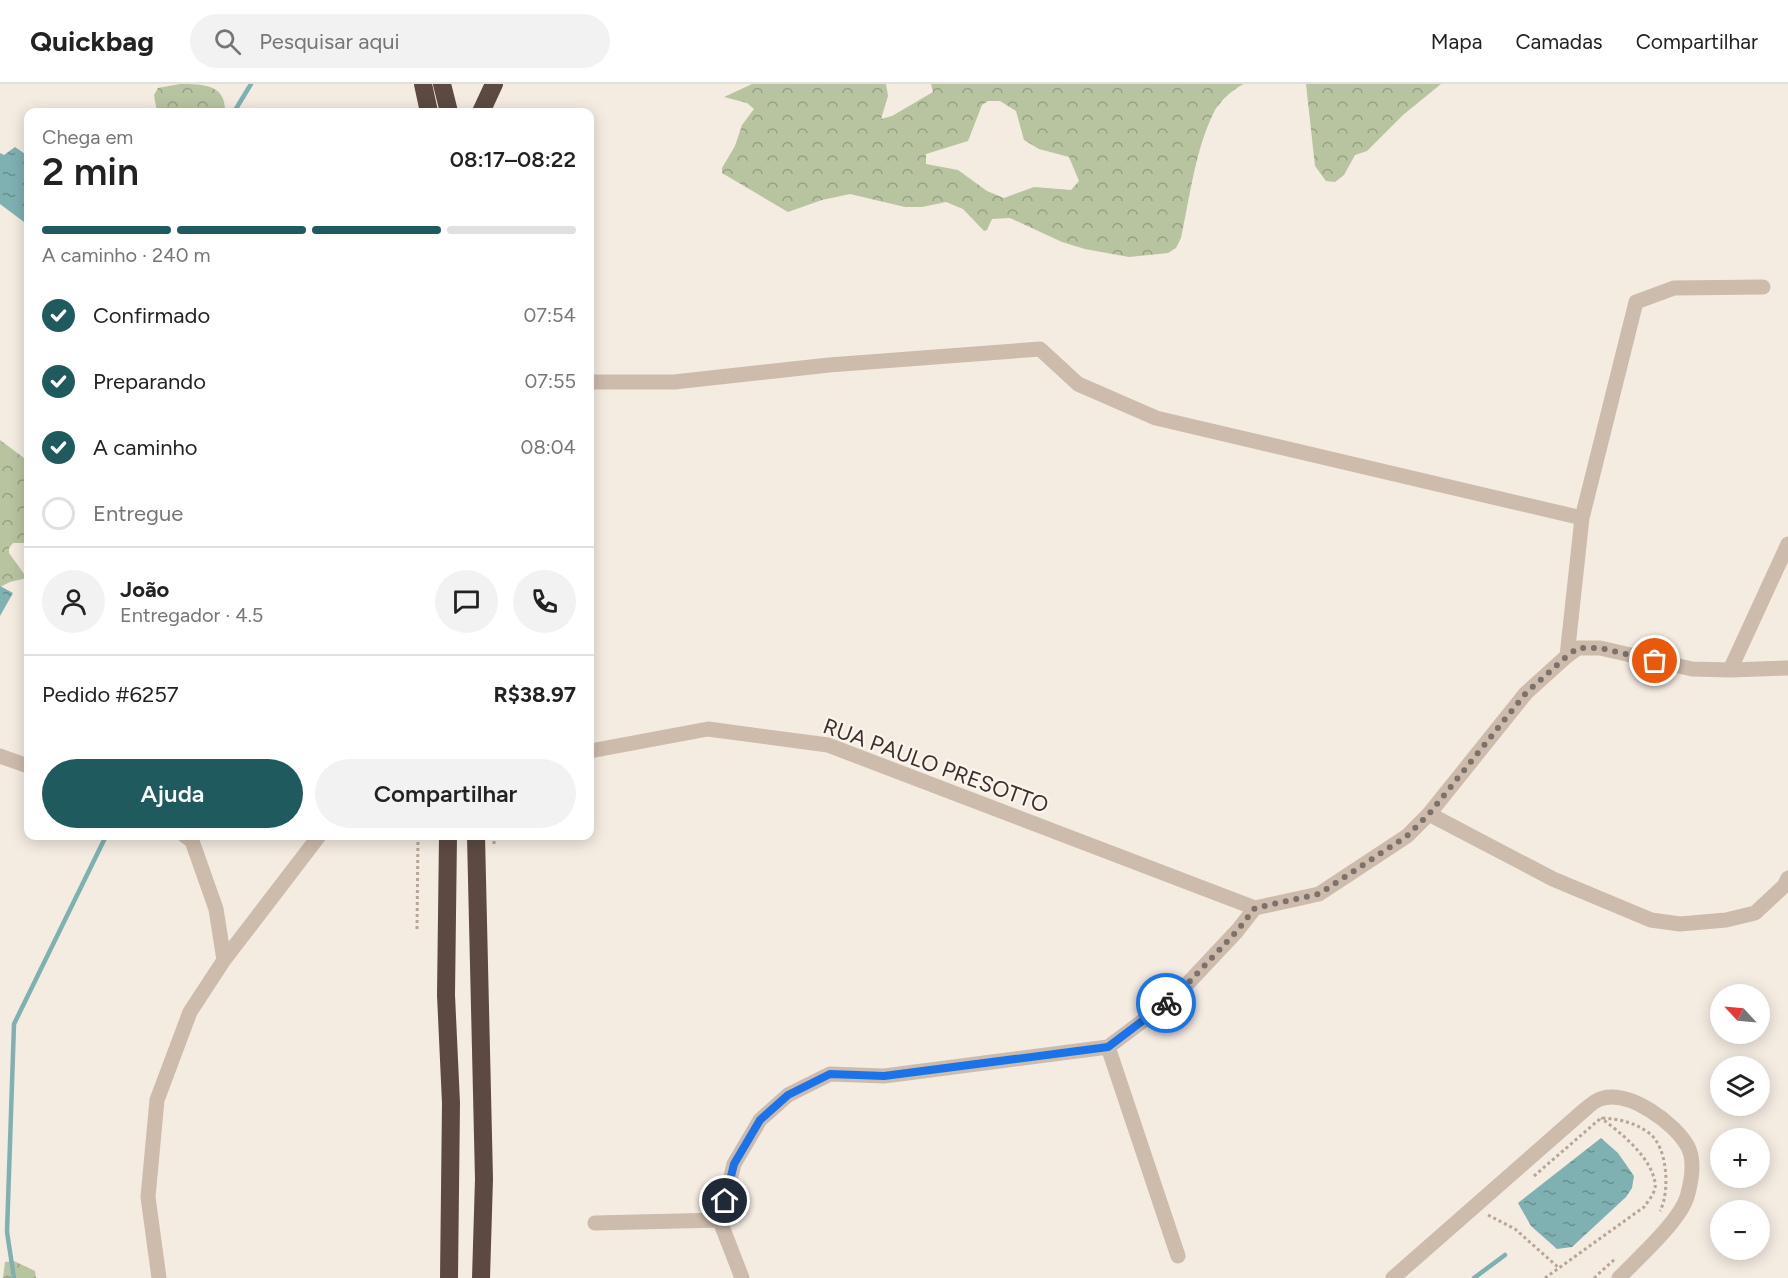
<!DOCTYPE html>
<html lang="pt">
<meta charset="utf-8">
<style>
:root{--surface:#fff;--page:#f2f2f2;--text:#222;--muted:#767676;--line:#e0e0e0;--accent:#1f5a5e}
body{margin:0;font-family:Figtree,sans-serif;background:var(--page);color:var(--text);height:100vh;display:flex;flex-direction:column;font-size:22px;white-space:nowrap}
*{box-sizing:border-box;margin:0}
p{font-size:20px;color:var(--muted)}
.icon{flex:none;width:33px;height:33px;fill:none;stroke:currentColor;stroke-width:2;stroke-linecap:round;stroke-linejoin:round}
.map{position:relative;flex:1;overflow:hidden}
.details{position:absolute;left:24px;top:24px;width:570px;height:732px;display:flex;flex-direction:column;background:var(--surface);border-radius:12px;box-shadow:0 3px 15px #0003}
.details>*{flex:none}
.needle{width:39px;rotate:296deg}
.controls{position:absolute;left:1710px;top:900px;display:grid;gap:12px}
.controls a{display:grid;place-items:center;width:60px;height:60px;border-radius:50%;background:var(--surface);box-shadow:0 3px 15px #0003;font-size:30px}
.pin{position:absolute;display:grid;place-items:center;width:51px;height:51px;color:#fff;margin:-26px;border:3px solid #fff;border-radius:50%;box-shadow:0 2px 6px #0007}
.courier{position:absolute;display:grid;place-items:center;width:60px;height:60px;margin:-30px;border:4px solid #1a73e8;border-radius:50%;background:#fff;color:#222;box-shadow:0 2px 8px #0007}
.summary em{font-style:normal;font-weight:600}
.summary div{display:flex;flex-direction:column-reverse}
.summary{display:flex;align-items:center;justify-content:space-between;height:102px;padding:0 18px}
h1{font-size:39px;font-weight:600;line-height:45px}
.bar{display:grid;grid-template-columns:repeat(4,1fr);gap:9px 6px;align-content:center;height:72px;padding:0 18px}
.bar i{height:8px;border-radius:4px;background:var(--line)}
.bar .selected{background:var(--accent)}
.bar p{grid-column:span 4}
.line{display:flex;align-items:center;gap:15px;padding:0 18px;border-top:2px solid var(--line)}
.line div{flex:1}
.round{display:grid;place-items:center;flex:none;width:63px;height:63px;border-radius:32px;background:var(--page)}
ol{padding:0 18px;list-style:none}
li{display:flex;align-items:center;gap:18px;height:66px}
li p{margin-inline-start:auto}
li .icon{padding:6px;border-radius:50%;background:var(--accent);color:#fff;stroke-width:4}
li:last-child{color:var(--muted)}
li i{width:33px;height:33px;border:3px solid var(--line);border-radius:50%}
.primary-button{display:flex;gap:12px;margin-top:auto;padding:12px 18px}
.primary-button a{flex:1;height:69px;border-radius:36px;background:var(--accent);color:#fff;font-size:24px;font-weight:600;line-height:69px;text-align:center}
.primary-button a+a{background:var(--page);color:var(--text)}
header{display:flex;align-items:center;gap:36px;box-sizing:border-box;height:84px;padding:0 30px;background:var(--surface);border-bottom:2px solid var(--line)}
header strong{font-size:28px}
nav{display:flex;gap:33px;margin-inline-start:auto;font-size:21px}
.search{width:420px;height:54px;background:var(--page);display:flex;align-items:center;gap:15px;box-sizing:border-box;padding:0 21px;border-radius:33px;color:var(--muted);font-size:22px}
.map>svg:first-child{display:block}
.forest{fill:url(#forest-crowns);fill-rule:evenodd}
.water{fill:url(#water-ripples)}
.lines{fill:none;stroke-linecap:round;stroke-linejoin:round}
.stream{stroke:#7fb0b2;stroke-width:4.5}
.path{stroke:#b9a596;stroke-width:3;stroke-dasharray:3 3;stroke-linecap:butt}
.minor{stroke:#cdbbac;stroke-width:15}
.tertiary{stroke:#cdbbac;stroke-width:15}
.motorway{stroke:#5c4a42;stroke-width:18}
.done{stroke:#7c716b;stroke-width:6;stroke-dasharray:0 10.8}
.route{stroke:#1a73e8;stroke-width:8}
.labels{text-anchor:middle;stroke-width:4.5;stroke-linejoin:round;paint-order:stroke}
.street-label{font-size:22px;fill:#3b302b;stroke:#fbf5ee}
</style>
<header>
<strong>Quickbag</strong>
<div class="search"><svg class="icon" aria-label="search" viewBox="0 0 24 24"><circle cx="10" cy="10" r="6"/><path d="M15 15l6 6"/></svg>Pesquisar aqui</div>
<nav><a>Mapa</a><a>Camadas</a><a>Compartilhar</a></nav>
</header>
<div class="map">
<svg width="1788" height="1194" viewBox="0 0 1788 1194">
<defs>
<pattern id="forest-crowns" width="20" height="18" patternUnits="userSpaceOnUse" patternTransform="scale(1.5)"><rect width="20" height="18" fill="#b8c4a0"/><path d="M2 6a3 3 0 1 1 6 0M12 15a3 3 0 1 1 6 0" fill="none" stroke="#97a083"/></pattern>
<pattern id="water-ripples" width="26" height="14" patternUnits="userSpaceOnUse" patternTransform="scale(1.5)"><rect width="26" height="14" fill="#7fb0b2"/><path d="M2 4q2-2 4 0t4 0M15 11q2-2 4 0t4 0" fill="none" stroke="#699091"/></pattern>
</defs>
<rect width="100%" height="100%" fill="#f4ebe1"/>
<!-- forest -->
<path class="forest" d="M180,0C203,0 226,0 225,28H157L154,11L158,4Z
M752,0H886L888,12L881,35L892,32L933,8L931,0H1244C1234,4 1219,18 1214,28C1195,66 1190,113 1181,154L1176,164L1168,169L1129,173L1085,165L1062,158L1010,134L992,135L987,146L984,147L963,125L946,118L922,123H905L850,110L822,116L788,128L722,89V84L735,62L742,41L754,25L747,19L724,13ZM988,17H1000L1016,27L1024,56L1039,65L1069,73L1079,97L1071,106L1034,103L1004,114L987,107L958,86L926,80V70L968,57L982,21Z
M1306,0H1441L1403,31L1367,67L1355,71L1344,91L1335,98L1326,97L1315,82Z
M0,356L28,377V459H13L9,464V469L27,494L10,498L0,503Z
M14,1177L35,1187L36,1194H3L5,1178Z"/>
<!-- water -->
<path class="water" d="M15,63L28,72V141L0,120V69L4,71Z
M0,502L13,509L0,532Z
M1601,1054L1618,1069L1634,1092L1632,1104L1626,1113L1572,1163L1557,1165L1531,1142L1518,1119Z"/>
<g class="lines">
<!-- stream -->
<path class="stream" d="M234,28L251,0
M14,1194L7,1148L14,940L106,752
M1474,1194L1505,1171"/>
<!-- path -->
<path class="path" d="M494,760V752
M417,845L418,752
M1534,1092L1601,1034C1619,1035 1634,1038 1649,1049C1668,1063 1670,1108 1660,1127
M1488,1131L1515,1145L1559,1184
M1545,1194L1644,1123C1649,1116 1657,1107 1655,1098C1650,1072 1621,1049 1601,1034
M1594,1194L1615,1175"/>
<!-- minor -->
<path class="minor" d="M590,298H674L829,281L1040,265L1078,300L1156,334L1582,434
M1567,572L1582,434L1636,218L1674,204L1763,203
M1429,730L1553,795L1651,836L1680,840L1726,836L1755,829L1784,802L1788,794
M1108,963L1178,1172
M595,1139L721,1136
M742,1194L720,1137L734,1080L760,1036L788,1011L830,990L884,992L1108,963L1176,912L1237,847L1255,824
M1393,1194L1582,1028C1587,1024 1594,1017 1600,1015C1629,1005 1675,1039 1688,1063C1695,1077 1691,1099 1687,1113C1679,1138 1637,1175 1619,1194"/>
<!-- tertiary -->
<path class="tertiary" d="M1730,586L1788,460
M590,667L708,645L828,661L1255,824L1319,810L1407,752L1429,730L1526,609L1567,572L1578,564H1600L1692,585L1730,586L1788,584
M0,672L28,682
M185,752L192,757L216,825L224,876
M159,1194L148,1113L157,1016L190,928L224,876L319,752"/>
<!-- motorway -->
<path class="motorway" d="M423,0L429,28
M442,0L449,28
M481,28L494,0
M448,752L446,911L451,1019L449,1194
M476,752L484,1095L481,1194"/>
</g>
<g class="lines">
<!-- done -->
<path class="done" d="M1166,919L1176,912L1237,847L1255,824L1319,810L1407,752L1429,730L1526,609L1567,572L1578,564H1600L1655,577"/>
<!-- route -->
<path class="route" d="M725,1117L734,1080L760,1036L788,1011L830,990L884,992L1108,963L1166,919"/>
</g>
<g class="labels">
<!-- street labels -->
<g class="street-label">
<text transform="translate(936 681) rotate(20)" y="8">RUA PAULO PRESOTTO</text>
</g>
</g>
</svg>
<div class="controls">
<a><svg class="needle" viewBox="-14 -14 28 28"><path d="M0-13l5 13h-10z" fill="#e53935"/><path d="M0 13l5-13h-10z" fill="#767676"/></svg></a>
<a><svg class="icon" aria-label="layers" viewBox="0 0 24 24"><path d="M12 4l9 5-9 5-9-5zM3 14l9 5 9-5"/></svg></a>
<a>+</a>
<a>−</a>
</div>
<div class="pin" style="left:1655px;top:577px;background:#ea580c"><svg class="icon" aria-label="bag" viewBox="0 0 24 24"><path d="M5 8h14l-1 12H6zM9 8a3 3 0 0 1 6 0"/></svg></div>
<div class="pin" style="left:725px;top:1117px;background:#1f2937"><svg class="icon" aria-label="home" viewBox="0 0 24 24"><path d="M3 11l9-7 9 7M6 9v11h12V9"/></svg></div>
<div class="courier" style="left:1166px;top:919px"><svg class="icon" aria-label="bike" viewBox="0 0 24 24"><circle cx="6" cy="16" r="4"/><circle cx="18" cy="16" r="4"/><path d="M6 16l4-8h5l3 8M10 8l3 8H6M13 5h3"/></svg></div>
<section class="details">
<div class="summary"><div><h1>2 min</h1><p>Chega em</p></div><em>08:17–08:22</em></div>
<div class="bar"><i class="selected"></i><i class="selected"></i><i class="selected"></i><i></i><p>A caminho · 240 m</p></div>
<ol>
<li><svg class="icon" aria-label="check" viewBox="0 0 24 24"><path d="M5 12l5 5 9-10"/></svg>Confirmado<p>07:54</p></li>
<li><svg class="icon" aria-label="check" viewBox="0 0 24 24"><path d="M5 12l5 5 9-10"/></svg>Preparando<p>07:55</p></li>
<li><svg class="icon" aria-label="check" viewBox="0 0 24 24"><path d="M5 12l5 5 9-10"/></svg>A caminho<p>08:04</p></li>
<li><i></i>Entregue</li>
</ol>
<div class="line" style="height:108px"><a class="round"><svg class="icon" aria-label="person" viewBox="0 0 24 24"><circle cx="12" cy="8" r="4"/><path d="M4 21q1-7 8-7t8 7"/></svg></a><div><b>João</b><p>Entregador · 4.5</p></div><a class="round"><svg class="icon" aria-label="chat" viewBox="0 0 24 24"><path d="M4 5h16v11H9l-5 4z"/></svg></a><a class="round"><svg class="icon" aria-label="phone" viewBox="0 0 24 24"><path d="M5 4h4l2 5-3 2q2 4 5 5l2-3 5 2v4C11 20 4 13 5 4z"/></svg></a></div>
<div class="line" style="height:78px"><div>Pedido #6257</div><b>R$38.97</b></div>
<div class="primary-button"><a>Ajuda</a><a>Compartilhar</a></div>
</section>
</div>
